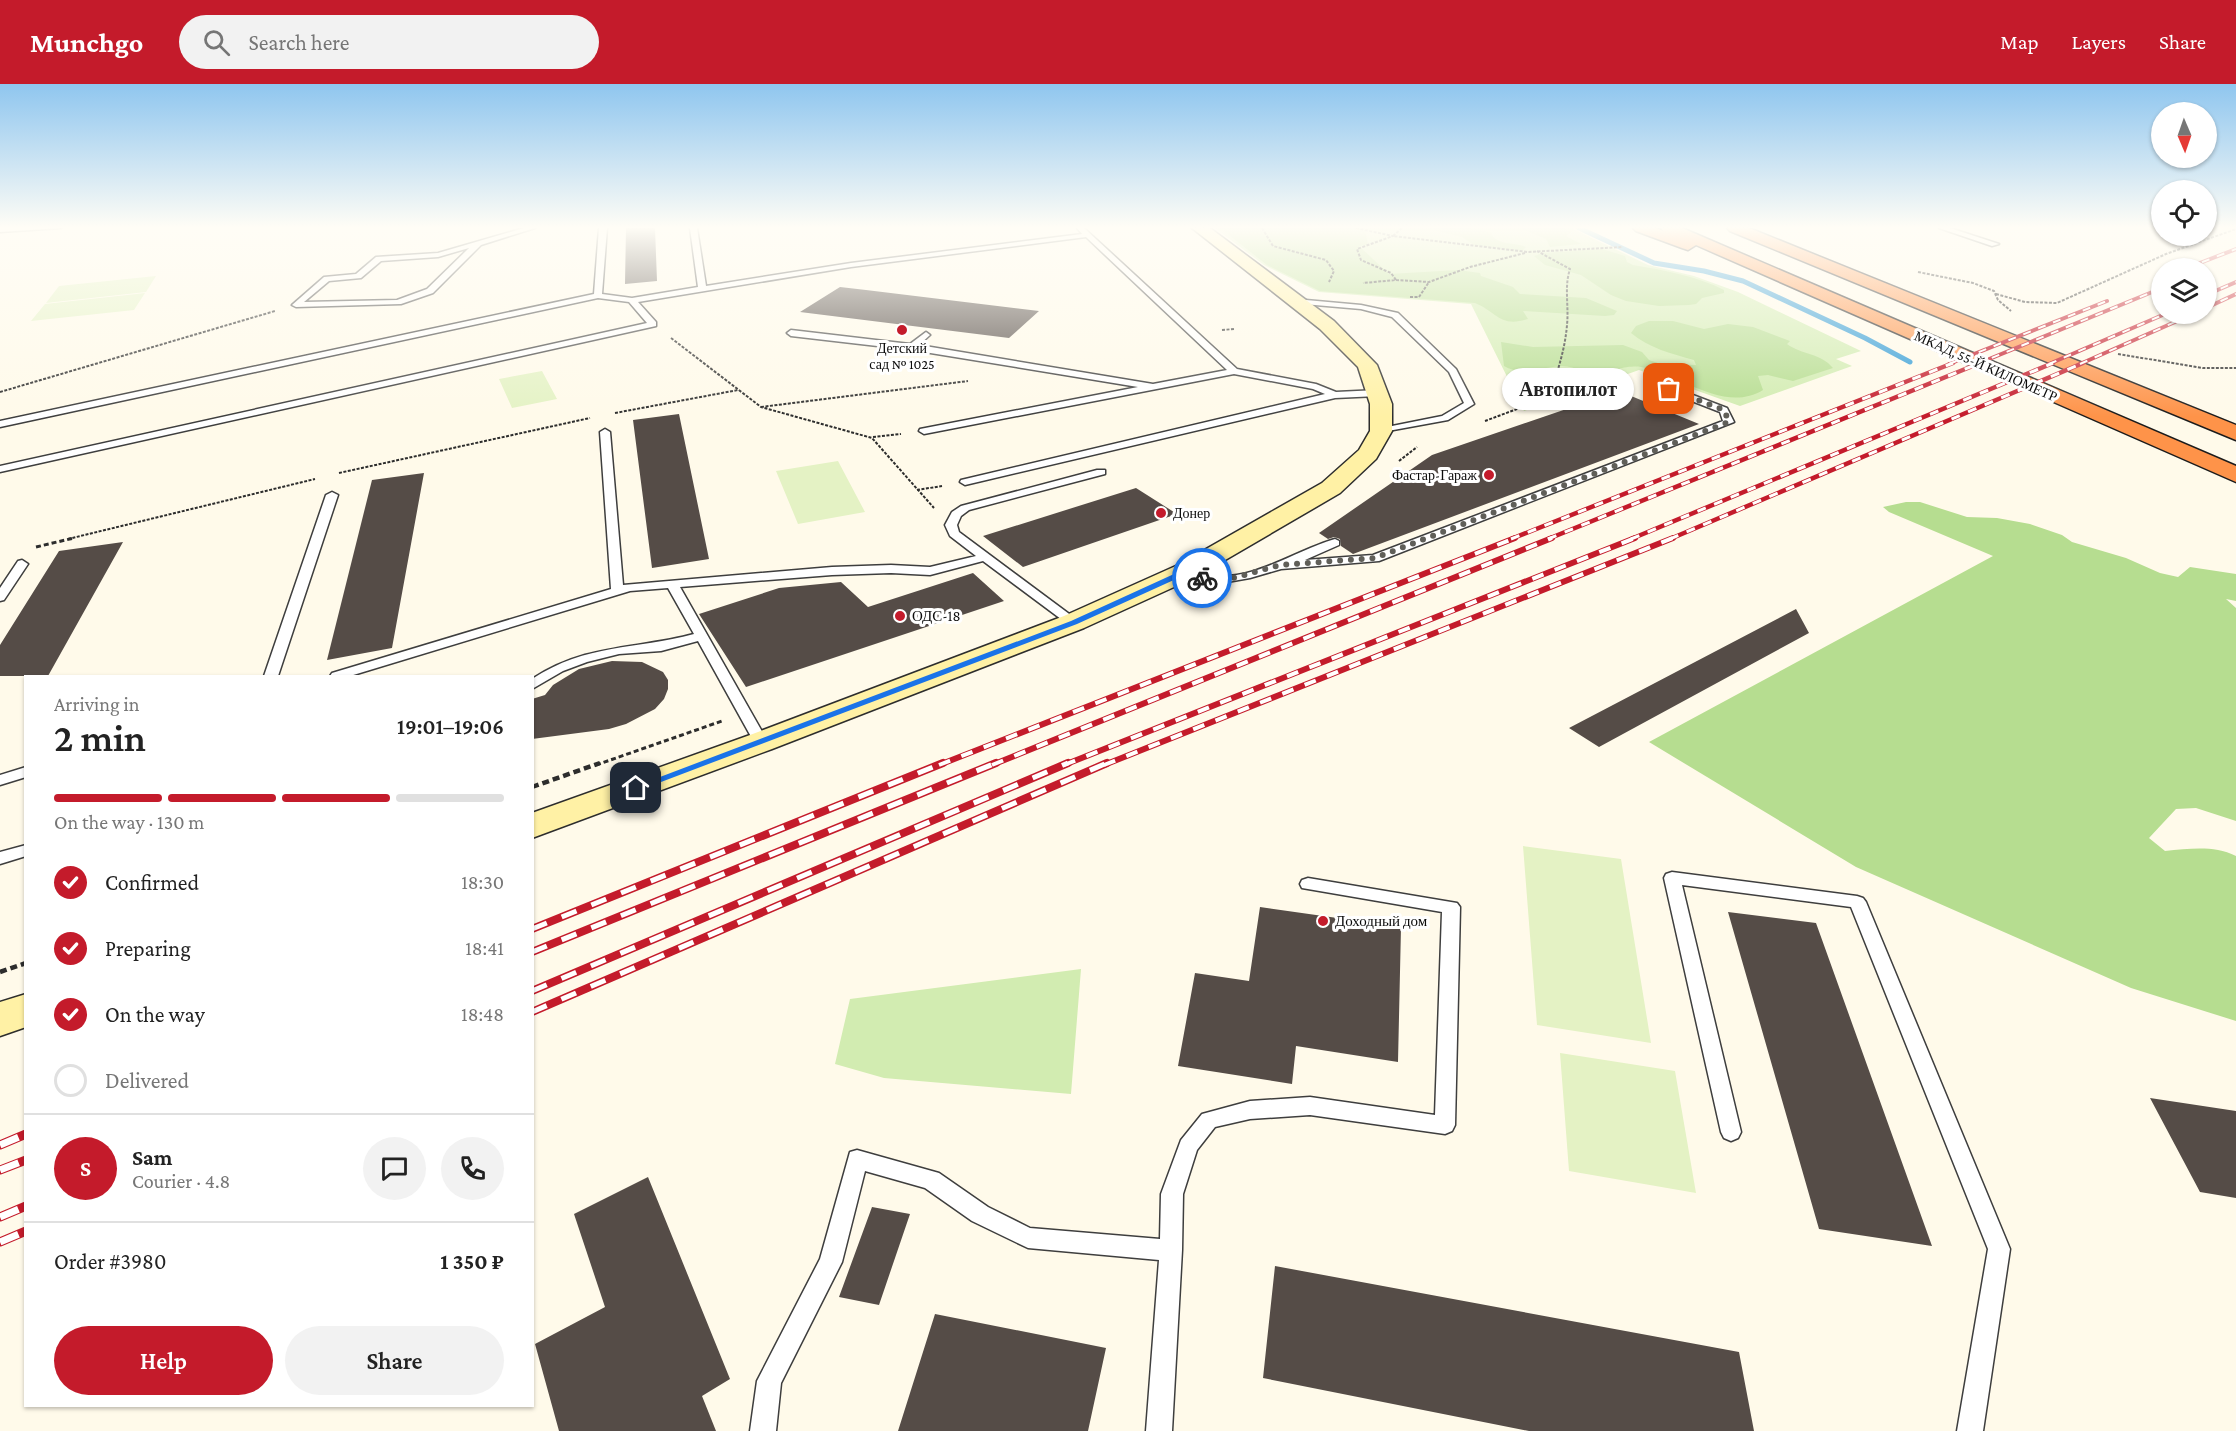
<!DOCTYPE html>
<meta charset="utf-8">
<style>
:root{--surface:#fff;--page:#f2f2f2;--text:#222;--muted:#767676;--line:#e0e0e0;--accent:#c41b2b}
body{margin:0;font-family:"Crimson Pro",serif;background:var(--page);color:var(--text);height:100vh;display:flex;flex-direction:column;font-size:22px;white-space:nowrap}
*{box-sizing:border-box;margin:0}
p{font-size:20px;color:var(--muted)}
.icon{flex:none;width:33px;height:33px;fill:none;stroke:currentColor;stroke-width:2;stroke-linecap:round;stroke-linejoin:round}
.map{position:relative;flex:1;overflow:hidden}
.sheet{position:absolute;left:24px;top:591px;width:510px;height:732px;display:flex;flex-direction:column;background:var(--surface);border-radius:0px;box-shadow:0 2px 4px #0004}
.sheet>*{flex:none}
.needle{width:39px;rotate:178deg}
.controls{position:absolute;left:2151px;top:18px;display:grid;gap:12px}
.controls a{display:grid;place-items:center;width:66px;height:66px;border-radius:50%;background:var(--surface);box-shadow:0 2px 4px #0004;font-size:30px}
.pin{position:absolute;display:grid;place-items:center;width:51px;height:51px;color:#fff;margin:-26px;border-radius:12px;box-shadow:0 3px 9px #0006}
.courier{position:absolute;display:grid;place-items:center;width:60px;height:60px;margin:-30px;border:4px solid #1a73e8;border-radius:50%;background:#fff;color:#222;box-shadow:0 2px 8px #0007}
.bubble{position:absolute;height:42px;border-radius:21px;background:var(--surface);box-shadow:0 2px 4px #0004;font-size:20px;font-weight:600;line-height:42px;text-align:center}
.summary em{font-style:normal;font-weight:600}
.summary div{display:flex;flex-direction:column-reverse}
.summary{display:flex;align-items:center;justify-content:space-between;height:102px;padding:0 30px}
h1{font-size:39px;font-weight:600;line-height:45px}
.bar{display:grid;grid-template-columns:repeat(4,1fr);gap:9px 6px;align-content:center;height:72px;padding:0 30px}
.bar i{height:8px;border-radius:4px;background:var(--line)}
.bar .selected{background:var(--accent)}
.bar p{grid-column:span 4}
.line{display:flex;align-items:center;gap:15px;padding:0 30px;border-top:2px solid var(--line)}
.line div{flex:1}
.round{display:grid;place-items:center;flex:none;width:63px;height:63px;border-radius:32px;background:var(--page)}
ol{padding:0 30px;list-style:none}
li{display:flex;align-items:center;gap:18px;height:66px}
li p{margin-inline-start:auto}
li .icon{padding:6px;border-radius:50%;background:var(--accent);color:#fff;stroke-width:4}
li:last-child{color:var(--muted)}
li i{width:33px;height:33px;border:3px solid var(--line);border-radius:50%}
.action{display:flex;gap:12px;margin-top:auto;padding:12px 30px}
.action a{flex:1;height:69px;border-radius:36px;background:var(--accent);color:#fff;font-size:24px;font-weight:600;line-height:69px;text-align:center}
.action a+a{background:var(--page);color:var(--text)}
header{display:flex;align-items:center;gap:36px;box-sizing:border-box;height:84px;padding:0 30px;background:var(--accent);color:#fff}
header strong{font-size:28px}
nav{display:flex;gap:33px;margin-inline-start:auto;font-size:21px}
.search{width:420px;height:54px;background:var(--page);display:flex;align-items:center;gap:15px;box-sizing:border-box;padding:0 21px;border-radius:33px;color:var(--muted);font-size:22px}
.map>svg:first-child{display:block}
.green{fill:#d2ecb1}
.forest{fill:#b6dd90}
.pitch{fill:#e4f2c4}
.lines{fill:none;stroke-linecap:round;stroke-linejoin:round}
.stream{stroke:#2d9ad6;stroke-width:5}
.building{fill:#554c47}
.lane-casing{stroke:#3e3e3e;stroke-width:3}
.secondary-casing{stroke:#2d2d2d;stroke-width:3}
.highway-casing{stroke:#1c1c1c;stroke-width:3}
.path-far2{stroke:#2d2d2d;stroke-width:2;stroke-dasharray:3 1.5;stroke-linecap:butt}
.path-far1{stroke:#2d2d2d;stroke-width:3;stroke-dasharray:5 3;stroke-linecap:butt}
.path{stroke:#2d2d2d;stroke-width:4.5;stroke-dasharray:7 4;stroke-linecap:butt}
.lane{fill:#fff;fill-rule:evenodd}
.secondary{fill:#fff1a5;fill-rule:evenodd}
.highway{fill:#fe9349;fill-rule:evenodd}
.rail-far4-casing{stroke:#c41b2b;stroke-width:4}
.rail-far3-casing{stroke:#c41b2b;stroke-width:4.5}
.rail-far2-casing{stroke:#c41b2b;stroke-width:6}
.rail-far1-casing{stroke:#c41b2b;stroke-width:8}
.rail-casing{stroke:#c41b2b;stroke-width:9}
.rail-far4{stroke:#fff;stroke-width:2;stroke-dasharray:8;stroke-linecap:butt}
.rail-far3{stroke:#fff;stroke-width:3;stroke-dasharray:9;stroke-linecap:butt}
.rail-far2{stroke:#fff;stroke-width:4;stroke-dasharray:12;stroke-linecap:butt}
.rail-far1{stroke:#fff;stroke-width:5;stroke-dasharray:16;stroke-linecap:butt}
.rail{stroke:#fff;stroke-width:7;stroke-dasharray:20;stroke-linecap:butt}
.route{fill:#1a73e8}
.done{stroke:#605f59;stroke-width:6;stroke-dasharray:0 10.8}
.poi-dot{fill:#c41b2b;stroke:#fff;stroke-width:2}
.labels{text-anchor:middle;stroke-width:6;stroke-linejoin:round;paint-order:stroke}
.far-poi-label{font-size:14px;fill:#0b0b0b;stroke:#fff}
.far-street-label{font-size:14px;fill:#0b0b0b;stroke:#fff}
.poi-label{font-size:15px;fill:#0b0b0b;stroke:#fff;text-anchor:start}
</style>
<header>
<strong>Munchgo</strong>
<div class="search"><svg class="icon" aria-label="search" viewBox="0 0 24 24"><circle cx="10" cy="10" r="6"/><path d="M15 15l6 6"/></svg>Search here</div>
<nav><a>Map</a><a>Layers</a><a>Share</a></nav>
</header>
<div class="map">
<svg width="2236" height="1347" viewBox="0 0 2236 1347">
<rect width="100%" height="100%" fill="#fffaea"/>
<!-- green -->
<path class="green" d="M1215,144H1571L1648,181L1694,192L1738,208L1861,267L1836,275L1852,282L1740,322L1639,286L1524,327L1471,220L1319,208L1264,181Z
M1081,885L1071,1010L884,994L835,980L850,915Z"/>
<!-- forest -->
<path class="forest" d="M1220,144H1365L1368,161L1359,162L1389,190L1458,186L1480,189L1481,192L1513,203L1520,210L1586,214L1617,227L1614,231L1605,232L1523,227L1528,235C1500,244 1497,228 1475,219L1320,207L1267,181Z
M1426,144H1471L1490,148C1498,163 1513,157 1526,163L1523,166H1510L1474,161L1462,153Z
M1520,144H1564L1571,148L1566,152L1581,160L1550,163L1546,155Z
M1602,165L1625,172L1627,178L1633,181C1663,186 1697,192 1724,206V209L1702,214L1696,220L1689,221L1659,222L1626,217L1611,211L1581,191L1545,181L1534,172L1543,169Z
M1649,237H1673L1704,245L1728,240L1753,243L1790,257L1787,260C1802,271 1821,269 1833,284L1793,297L1768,291L1758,292L1763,306C1724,330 1680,290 1641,283C1636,282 1624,283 1619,285C1614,287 1611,291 1607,292C1591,294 1577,282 1562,282C1544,283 1520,292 1504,282L1501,258L1533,263L1623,261L1642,268L1649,276L1661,280L1696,281L1694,276C1672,270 1649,264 1631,249L1636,242Z
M1906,418H1920L1967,433L1997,434L2030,440L2062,451L2072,458L2126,474L2160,489L2178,493L2190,483L2236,490V517L2226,515L2236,524V737L2196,724L2176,725L2149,754L2165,767C2190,765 2213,761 2236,772V937L2131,904L1856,783L1649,658L1993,472L1889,428L1883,423Z"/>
<!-- pitch -->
<path class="pitch" d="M156,192L146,208L46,219L59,202Z
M145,209L134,226L31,237L45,220Z
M542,287L557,315L512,324L499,295Z
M838,377L865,428L798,440L776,387Z
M1523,762L1621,775L1651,959L1537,941Z
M1560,969L1675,987L1696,1109L1569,1087Z"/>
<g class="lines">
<!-- stream -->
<path class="stream" d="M1579,144L1654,179L1704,187L1743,197L1865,254L1910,278"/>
</g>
<!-- building -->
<path class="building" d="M626,144H655L657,197L625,200Z
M840,203L866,206L1039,227L1009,254L800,228Z
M1619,307L1699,340L1353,470L1341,462L1340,455L1334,453L1328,455L1319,449L1432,371Z
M679,330L709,475L652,484L633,336Z
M424,389L392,564L327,576L372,396Z
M1136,404L1177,430L1023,483L983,452Z
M123,458L48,592H0V561L59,467Z
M973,489L1004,517L746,603L699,530L779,504L841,498L868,523Z
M1796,525L1809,549L1599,663L1569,644Z
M612,577L642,578L663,588L668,596V605L664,615L655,625L626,640L609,645L532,655V615L545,611L553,601L579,585Z
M1260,823L1401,843L1398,978L1296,962L1292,1000L1178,982L1195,889L1249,897Z
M1728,828L1816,839L1932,1162L1819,1145Z
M2150,1014L2236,1027V1114L2200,1108Z
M648,1093L730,1295L702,1312L716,1347H559L535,1260L605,1223L574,1130Z
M872,1123L910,1130L879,1221L839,1213Z
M1275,1182L1739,1268L1754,1347H1529L1263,1294Z
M935,1230L1106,1264L1088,1347H898Z"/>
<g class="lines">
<defs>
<path id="lane" d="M0,144H61L0,148Z
M524,144H535L481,161L433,209L401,220L296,223L292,221L324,193L356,190L376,173L438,169ZM469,164L427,205L397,216L304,218L329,197L361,194L381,177L438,173Z
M599,144H607L602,210L632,214L698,203L690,144H697L706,202L851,179L1082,150L1077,144H1084L1237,285L1316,300L1336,308L1378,306L1383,309L1378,312L1335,314L965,401L960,398L961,396L1325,310L1313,305L1234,290L924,350L919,347L920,345L1138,303L912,266L791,252L787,249L791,246L910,260L926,248L930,251L919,261L1153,300L1227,286L1086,153L851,183L638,218L656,238V242L0,388V382L647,239L629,218L598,214L0,343V337L594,210Z
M1939,144H1950L1999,160L1992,162Z
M1295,215L1361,221L1398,229L1456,285L1474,320L1448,336L1377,349V345L1442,332L1464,319L1449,288L1392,233L1361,225L1292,219L1291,217Z
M1666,303H1672L1727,324L1734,338L1379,477L1281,485L1250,494L1216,500L1195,496L1181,487L1187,483C1197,486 1203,492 1213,492C1256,496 1296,466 1335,455L1339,457V461L1305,476L1373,471L1723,337L1720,328L1666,307Z
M605,345L610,348L623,501L832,483L891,481L930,483L976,472L950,452L945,441L952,428L961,422L1097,386H1105V390L969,426L961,432L957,441L959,448L1080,538L1079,541H1069L983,477L930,491L891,489L832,491L680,503L768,658L761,663L754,658L698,557L661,567L619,570L587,578L563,587L532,605V595C587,559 635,566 694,550L668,504L630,507L350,592H330L332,589L611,505L600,348Z
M332,408L338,411L278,592H264L326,411Z
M22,476L28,480L4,516L0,517V504L18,477Z
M26,683V693L0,701V691Z
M26,761V772L0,780V768Z
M1672,788L1857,812L1863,814L1866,818L2010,1165L1983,1347H1957L1988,1165L1851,823L1682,801L1741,1048L1738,1054L1731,1057L1724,1054L1721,1048L1664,794L1666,790Z
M1308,794L1457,819L1460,823L1455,1041L1452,1047L1445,1050L1310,1031L1250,1035L1215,1043L1197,1066L1183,1110L1182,1166L1172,1347H1146L1159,1176L1028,1164L972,1137L925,1104L865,1087L842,1178L781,1299L776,1347H750L757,1297L820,1175L850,1068L857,1066L939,1089L988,1123L1030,1144L1160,1155L1161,1110L1181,1056L1202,1030L1250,1017L1310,1013L1435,1031L1442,828L1302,804L1300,800L1302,796Z"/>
<path id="secondary" d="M1192,144H1210L1334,237L1377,281L1392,320V347L1376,375L1340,409L1196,493L1084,544L772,665L532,754V729L750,651L1064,532L1178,481L1322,399L1359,366L1370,347V320L1358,283L1320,245Z
M26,910V943L0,952V918Z"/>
<path id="highway" d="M1633,144H1656L1663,147L1661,144H1682L2236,382V398L1696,161L1688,166L1682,164L1636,147Z
M1727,144H1749L2236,341V356L1730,147Z"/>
</defs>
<!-- lane casing -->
<use href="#lane" class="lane-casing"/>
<!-- secondary casing -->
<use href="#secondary" class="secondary-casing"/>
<!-- highway casing -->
<use href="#highway" class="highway-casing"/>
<!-- path-far2 -->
<path class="path-far2" d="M1262,144L1273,162L1326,176L1334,187L1329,198
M1356,144L1393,152L1357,165L1361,176L1391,189L1396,196L1363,199
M1402,144L1393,152L1528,168L1623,163
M1918,188L1973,199L1994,207L1998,216L2011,227
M1396,196L1429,198L1470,183L1525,169
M1996,210L2025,218L2057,219L2166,170L2236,145
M1410,213H1419L1429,198
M1222,246L1234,245
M671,254L761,323L872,354L934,424
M2118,270L2203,284H2236
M0,308L275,227
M761,323L968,297
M615,329L738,306
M1485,337L1549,313C1557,289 1565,266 1567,241C1569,222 1564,203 1570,185L1537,167
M873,353L901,350
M1399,377L1417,363
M339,389L590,334
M917,406L942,402
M68,455L315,395"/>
<!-- path-far1 -->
<path class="path-far1" d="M36,463L74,454
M596,681L722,637"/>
<!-- path -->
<path class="path" d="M532,703L600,679
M0,888L26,879"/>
<!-- lane -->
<use href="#lane" class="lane"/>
<!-- secondary -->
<use href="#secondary" class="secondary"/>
<!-- highway -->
<use href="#highway" class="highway"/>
<defs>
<path id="rail-far4" d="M2187,184L2236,165
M2206,211L2236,198
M2206,224L2236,210
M1949,280L2107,217
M1977,280L2162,204
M2049,280L2165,230
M2080,280L2193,230"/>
<path id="rail-far3" d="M1511,455L1953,279
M1548,455L1980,279
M1631,455L2053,279
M1670,455L2083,279"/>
<path id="rail-far2" d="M939,681L1515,454
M992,681L1552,454
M1064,681L1635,454
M1104,681L1673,454"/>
<path id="rail-far1" d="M532,845L943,679
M532,868L996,679
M532,907L1068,679
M532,928L1107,679"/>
<path id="rail" d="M0,1061L26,1050
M0,1086L26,1076
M0,1133L26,1122
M0,1158L26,1147"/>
</defs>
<!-- rail-far4 casing -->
<use href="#rail-far4" class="rail-far4-casing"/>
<!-- rail-far3 casing -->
<use href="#rail-far3" class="rail-far3-casing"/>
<!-- rail-far2 casing -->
<use href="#rail-far2" class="rail-far2-casing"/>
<!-- rail-far1 casing -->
<use href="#rail-far1" class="rail-far1-casing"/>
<!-- rail casing -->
<use href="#rail" class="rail-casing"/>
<!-- rail-far4 -->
<use href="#rail-far4" class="rail-far4"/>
<!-- rail-far3 -->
<use href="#rail-far3" class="rail-far3"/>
<!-- rail-far2 -->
<use href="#rail-far2" class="rail-far2"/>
<!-- rail-far1 -->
<use href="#rail-far1" class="rail-far1"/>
<!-- rail -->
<use href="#rail" class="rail"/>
</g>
<!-- sky -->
<linearGradient id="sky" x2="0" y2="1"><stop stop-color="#8fc6ef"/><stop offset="0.43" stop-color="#fffdf6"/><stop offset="1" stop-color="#fffdf6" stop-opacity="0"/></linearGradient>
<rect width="2236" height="333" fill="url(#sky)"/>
<!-- route -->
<path class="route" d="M1185,485H1190L1206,494L1202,497L1187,490L1077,540L640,706H633L631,704L1071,537Z"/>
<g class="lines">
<!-- done -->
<path class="done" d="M1202,494L1226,496L1280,481L1375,474L1729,338L1724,326L1669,305"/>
</g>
<!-- markers -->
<g class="poi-dot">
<circle cx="902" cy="246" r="6"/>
<circle cx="1489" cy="391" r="6"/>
<circle cx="1161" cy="429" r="6"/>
<circle cx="900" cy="532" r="6"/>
<circle cx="1323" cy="837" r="6"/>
</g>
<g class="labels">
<!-- far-poi labels -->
<g class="far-poi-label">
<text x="902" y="269">Детский<tspan x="902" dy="16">сад № 1025</tspan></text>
<text x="1477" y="396" text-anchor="end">Фастар-Гараж</text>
<text x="1173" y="434" text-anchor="start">Донер</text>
</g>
<!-- far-street labels -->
<g class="far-street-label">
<text transform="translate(1986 282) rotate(24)" y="5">МКАД, 55-Й КИЛОМЕТР</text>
</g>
<!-- poi labels -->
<g class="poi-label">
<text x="912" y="537">ОДС-18</text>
<text x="1335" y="842">Доходный дом</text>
</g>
</g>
</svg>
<div class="controls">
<a><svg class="needle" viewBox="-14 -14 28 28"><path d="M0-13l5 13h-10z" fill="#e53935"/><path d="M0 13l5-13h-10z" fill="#767676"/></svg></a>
<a><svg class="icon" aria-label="locate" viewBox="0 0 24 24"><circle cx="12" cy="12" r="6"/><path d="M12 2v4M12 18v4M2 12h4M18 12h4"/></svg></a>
<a><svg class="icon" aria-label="layers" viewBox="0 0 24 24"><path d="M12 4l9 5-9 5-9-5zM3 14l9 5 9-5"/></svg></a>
</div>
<div class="pin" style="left:1669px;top:305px;background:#ea580c"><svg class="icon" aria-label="bag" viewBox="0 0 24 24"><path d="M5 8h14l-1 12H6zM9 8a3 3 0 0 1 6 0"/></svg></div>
<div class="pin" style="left:636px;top:704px;background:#1f2937"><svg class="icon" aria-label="home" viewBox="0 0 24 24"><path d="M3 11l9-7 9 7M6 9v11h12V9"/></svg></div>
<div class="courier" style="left:1202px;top:494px"><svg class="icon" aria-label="bike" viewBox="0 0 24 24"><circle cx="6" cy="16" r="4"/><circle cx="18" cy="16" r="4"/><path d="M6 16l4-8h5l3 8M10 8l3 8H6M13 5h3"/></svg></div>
<div class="bubble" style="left:1502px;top:284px;width:132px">Автопилот</div>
<section class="sheet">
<div class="summary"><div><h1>2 min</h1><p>Arriving in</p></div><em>19:01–19:06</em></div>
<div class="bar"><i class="selected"></i><i class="selected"></i><i class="selected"></i><i></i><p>On the way · 130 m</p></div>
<ol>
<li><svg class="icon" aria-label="check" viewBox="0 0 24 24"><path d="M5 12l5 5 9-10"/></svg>Confirmed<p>18:30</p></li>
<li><svg class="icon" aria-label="check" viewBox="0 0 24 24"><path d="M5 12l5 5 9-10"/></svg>Preparing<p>18:41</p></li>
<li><svg class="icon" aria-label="check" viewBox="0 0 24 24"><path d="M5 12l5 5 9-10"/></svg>On the way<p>18:48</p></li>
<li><i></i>Delivered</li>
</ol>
<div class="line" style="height:108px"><b class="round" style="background:var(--accent);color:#fff">S</b><div><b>Sam</b><p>Courier · 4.8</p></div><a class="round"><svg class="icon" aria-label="chat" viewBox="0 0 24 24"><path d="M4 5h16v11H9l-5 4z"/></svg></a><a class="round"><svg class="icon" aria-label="phone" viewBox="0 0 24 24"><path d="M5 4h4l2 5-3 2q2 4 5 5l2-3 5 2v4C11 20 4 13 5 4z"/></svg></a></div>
<div class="line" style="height:78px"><div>Order #3980</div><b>1 350 ₽</b></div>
<div class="action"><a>Help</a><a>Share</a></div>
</section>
</div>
